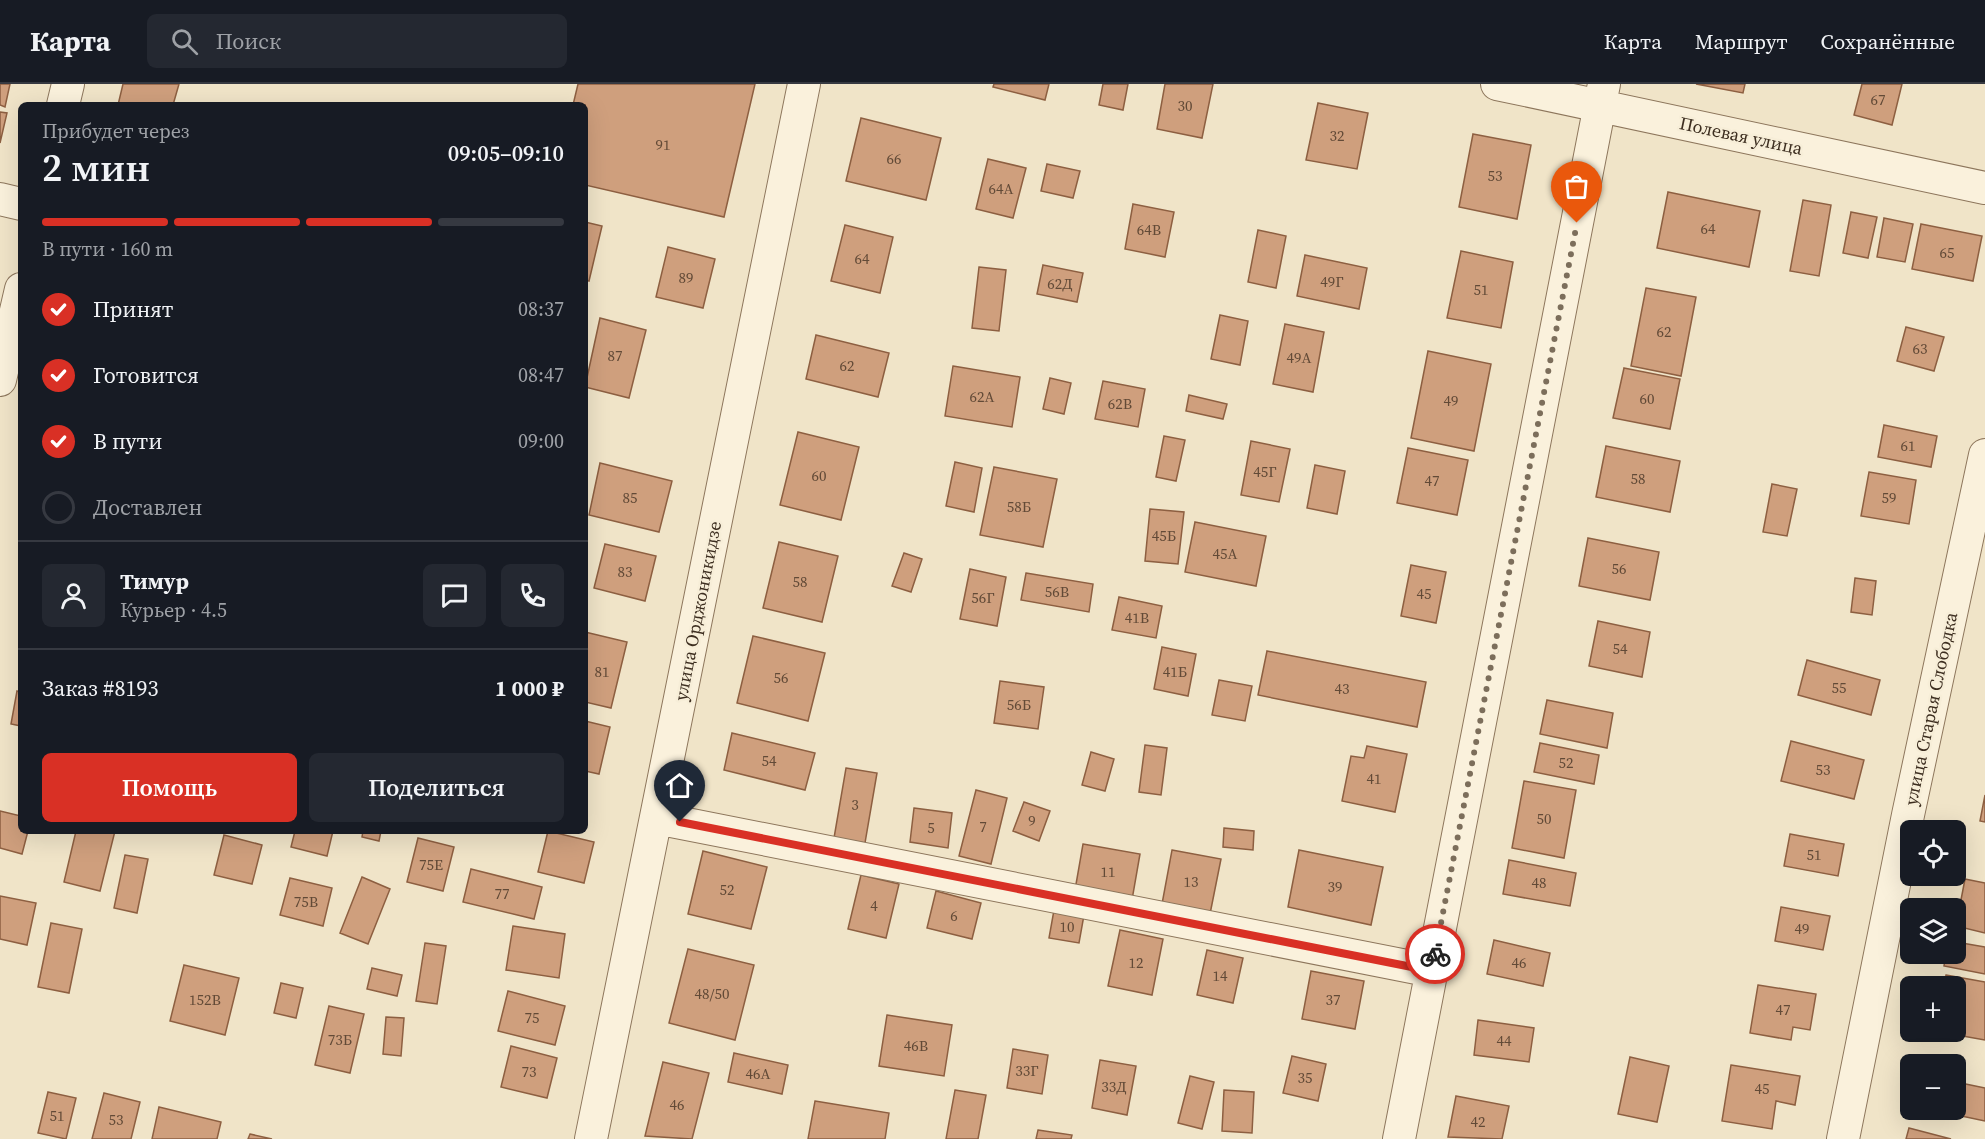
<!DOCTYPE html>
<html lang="ru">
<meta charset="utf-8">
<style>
:root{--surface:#171b24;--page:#242831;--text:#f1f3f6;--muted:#9ea1a6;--line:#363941;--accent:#d93025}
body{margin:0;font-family:"Source Serif 4",serif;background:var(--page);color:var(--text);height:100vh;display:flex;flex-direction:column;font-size:22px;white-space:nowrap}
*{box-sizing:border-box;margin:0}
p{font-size:20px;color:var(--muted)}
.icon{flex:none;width:33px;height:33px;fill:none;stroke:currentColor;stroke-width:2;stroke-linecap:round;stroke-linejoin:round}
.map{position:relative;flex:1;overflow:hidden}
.details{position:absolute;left:18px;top:18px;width:570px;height:732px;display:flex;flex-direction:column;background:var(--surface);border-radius:9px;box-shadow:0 6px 24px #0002}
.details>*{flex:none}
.fabs{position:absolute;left:1900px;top:736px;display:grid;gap:12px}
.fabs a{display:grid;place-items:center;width:66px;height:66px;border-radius:9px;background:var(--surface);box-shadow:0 6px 24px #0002;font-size:30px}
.pin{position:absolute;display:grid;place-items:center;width:51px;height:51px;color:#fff;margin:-62px -26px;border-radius:50% 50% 50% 0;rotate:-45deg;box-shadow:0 0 6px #0007}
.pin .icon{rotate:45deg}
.courier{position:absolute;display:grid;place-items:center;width:60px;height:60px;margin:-30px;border:4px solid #d93025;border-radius:50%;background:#fff;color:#222;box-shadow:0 2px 8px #0007}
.headline em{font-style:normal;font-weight:600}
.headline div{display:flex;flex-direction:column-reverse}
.headline{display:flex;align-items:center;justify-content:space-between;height:102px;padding:0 24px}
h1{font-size:39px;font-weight:600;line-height:45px}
.bar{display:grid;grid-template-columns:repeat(4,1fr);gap:9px 6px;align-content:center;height:72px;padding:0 24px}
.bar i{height:8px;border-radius:4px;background:var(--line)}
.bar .selected{background:var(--accent)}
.bar p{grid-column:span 4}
.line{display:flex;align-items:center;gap:15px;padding:0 24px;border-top:2px solid var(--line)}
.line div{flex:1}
.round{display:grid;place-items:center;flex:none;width:63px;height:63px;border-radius:9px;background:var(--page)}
ol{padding:0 24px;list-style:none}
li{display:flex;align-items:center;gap:18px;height:66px}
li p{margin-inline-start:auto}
li .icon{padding:6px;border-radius:50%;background:var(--accent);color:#fff;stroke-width:4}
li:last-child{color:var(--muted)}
li i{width:33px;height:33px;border:3px solid var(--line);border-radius:50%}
.cta{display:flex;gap:12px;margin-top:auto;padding:12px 24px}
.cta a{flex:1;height:69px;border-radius:9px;background:var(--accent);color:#fff;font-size:24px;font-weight:600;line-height:69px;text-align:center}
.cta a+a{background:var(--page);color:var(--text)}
header{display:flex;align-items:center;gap:36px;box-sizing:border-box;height:84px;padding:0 30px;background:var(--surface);border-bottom:2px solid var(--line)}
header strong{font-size:28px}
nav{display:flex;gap:33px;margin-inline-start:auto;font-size:21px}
.search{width:420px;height:54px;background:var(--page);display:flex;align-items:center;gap:15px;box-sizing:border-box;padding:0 21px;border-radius:9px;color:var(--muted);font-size:22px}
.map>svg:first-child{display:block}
.building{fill:#cf9f7d;stroke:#8d5f41;stroke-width:1.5}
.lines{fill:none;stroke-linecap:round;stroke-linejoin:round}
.street-casing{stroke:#8d765c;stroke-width:34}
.street{stroke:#faf1dc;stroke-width:32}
.done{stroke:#7c6e5b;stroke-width:6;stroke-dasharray:0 10.8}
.route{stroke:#d93025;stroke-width:8}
.labels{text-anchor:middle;stroke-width:5;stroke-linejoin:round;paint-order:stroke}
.number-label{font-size:15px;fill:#624a37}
.street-label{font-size:18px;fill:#3d2e20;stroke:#f7eed8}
</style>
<header>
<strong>Карта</strong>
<div class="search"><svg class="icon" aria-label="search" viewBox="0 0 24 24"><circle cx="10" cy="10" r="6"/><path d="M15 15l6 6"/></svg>Поиск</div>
<nav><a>Карта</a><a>Маршрут</a><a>Сохранённые</a></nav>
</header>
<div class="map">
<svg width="1985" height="1055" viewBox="0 0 1985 1055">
<rect width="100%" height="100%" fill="#f0e4c8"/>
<!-- building -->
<path class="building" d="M0,0H10L5,23L0,21Z
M123,0H179L173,21H118Z
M578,0H755L724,133L585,101V21H573Z
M994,0H1049L1045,16L993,3Z
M1103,0H1128L1123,26L1099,21Z
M1165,0H1213L1202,54L1157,45Z
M1696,0H1745L1743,9Z
M1862,0H1902L1892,41L1854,31Z
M1318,19L1368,29L1357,85L1306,76Z
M0,28L7,29L0,59Z
M861,34L941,54L926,116L846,97Z
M1473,50L1531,61L1517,135L1459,123Z
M988,75L1026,84L1013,134L976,125Z
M1047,80L1080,87L1073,114L1041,107Z
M1668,108L1760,127L1749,183L1657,164Z
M1803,116L1831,121L1819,192L1790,187Z
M1133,120L1174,128L1165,173L1125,165Z
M1851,128L1877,133L1868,174L1843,169Z
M1884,134L1913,140L1905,178L1877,173Z
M585,138L602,142L589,197L585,196Z
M1921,140L1982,152L1973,197L1912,185Z
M845,141L893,153L880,209L831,197Z
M1258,146L1286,152L1276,204L1248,198Z
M668,163L715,175L703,224L656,213Z
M1461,167L1513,178L1501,244L1447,234Z
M1305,171L1367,184L1359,225L1297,212Z
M1043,181L1083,189L1077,218L1037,210Z
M979,183L1006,186L999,247L972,244Z
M1646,204L1696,213L1681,292L1631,282Z
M1220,231L1248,237L1240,281L1211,275Z
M600,234L646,246L629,314L585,303Z
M1285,240L1324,248L1313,308L1273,300Z
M1906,243L1944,253L1934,287L1897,277Z
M816,251L889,269L878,313L806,295Z
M1428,267L1491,280L1474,367L1411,354Z
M953,282L1020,293L1012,343L945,332Z
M1624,284L1680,295L1670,345L1613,334Z
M1050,294L1071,299L1064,330L1043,325Z
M1103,297L1145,305L1138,343L1095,335Z
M1189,311L1227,320L1223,335L1186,327Z
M1884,341L1937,352L1931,383L1878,373Z
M798,348L859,363L841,436L780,421Z
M1164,352L1185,356L1176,397L1156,393Z
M1251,357L1290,365L1279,418L1241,411Z
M1606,362L1680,377L1670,428L1596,413Z
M1408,364L1468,376L1457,431L1397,419Z
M955,378L982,384L974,428L946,422Z
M600,379L672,397L659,448L589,431Z
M1315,381L1345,387L1337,430L1307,424Z
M994,383L1057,395L1043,463L980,451Z
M1869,388L1916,396L1909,440L1861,432Z
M1772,400L1797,405L1787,452L1763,448Z
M1150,425L1184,428L1178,480L1145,477Z
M1195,438L1266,452L1256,502L1185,488Z
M1588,454L1659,468L1650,516L1579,502Z
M779,458L838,472L822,538L763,524Z
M605,460L656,472L645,517L594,504Z
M904,469L922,475L911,508L892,502Z
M1411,481L1446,488L1436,539L1401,532Z
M970,485L1006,493L997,542L960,535Z
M1026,489L1093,500L1089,528L1021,516Z
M1855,494L1876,497L1872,531L1851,528Z
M1119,513L1162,522L1156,554L1112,546Z
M1598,537L1650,548L1642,593L1589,582Z
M585,548L627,558L611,624L585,618Z
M753,552L825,569L808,637L737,619Z
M1162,563L1196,570L1188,612L1154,605Z
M1267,567L1426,598L1417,643L1258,611Z
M1807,576L1880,596L1871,631L1798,611Z
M1219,596L1252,602L1245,637L1212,631Z
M1000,597L1044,603L1038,645L994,639Z
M17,607L21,608V642L11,640Z
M1547,616L1613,629L1607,664L1540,650Z
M585,637L610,643L599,690L585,687Z
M732,649L815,669L805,706L724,686Z
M1791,657L1864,676L1854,715L1781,697Z
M1540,659L1599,671L1594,700L1534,688Z
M1145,661L1167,664L1161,711L1139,708Z
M1367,662L1407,670L1395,728L1342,717L1351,672L1364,674Z
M1091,668L1114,675L1105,707L1082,701Z
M846,684L877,689L865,759L834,754Z
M1524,697L1576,706L1564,774L1512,764Z
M976,706L1007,714L991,780L959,772Z
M1985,711V738L1980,737Z
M1024,718L1050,727L1039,757L1013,747Z
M914,724L952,729L948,764L910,758Z
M0,727L21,732V747H28L22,770L0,764Z
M1224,744L1254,747L1253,766L1223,763Z
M76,747H115L100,807L64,798Z
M295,747H333L327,772L291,763Z
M363,747H381L379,757L362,753Z
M548,747L594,758L584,799L538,788Z
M1790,750L1844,760L1838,792L1784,782Z
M224,751L262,761L252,800L214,791Z
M418,754L454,763L443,807L407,798Z
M1083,760L1140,770L1132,816L1075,806Z
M1172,766L1221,775L1210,830L1162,820Z
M1299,766L1383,783L1371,841L1288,823Z
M703,767L767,783L751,845L688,830Z
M125,771L148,775L137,829L114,824Z
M1509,776L1576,789L1570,822L1503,810Z
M471,785L542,803L534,835L463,818Z
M861,791L899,800L886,854L848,845Z
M362,793L390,805L368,860L340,849Z
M290,794L332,804L323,842L280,831Z
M1965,795L1985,799V849L1956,842Z
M936,807L981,819L972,855L927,844Z
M0,812L36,819L27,861L0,855Z
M1781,823L1830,832L1823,866L1775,857Z
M1054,826L1084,831L1079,859L1049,854Z
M51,839L82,845L69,909L38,903Z
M513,842L565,850L559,894L506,886Z
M1120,846L1163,855L1152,911L1108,902Z
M1494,856L1550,869L1543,902L1487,890Z
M1956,858L1985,863V890L1944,882L1946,870H1956Z
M425,859L446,862L437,920L416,917Z
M688,865L754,881L735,956L669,939Z
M1207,866L1243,874L1233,919L1197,911Z
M184,881L239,894L225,951L170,937Z
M372,884L402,891L397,912L367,905Z
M1311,887L1364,897L1355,945L1302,935Z
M1946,891L1985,898V956L1940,948H1956V903H1944Z
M281,899L303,904L296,934L274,929Z
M1758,901L1816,910L1810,946L1793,943L1791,956L1750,949Z
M508,907L565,922L555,961L498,947Z
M329,922L364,930L350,989L315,981Z
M887,931L952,941L944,992L879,982Z
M386,933L404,934L401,972L383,970Z
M1478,936L1534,944L1529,978L1474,971Z
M511,962L557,974L547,1014L501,1003Z
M1013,965L1048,971L1042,1010L1007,1004Z
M734,969L788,981L782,1010L728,998Z
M1292,972L1326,980L1318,1017L1283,1009Z
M1630,973L1669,982L1657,1038L1618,1030Z
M1100,976L1136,982L1127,1031L1092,1024Z
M663,978L709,989L692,1055L645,1052Z
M1731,981L1800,992L1795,1021L1776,1017L1772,1045L1722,1037Z
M1190,992L1214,998L1202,1045L1178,1039Z
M1956,998L1985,1004V1037L1933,1026H1956Z
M955,1006L986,1011L978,1055H946Z
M1224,1006L1254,1008L1252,1049L1222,1047Z
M48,1008L76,1014L66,1055L38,1049Z
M104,1009L140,1018L131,1055H92Z
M1456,1012L1509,1022L1502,1055L1448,1053Z
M815,1017L889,1029L885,1055H808Z
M159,1023L221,1038L217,1055H152Z
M1909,1044L1951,1055H1906Z
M1038,1046L1072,1051L1071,1055H1036Z
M250,1050L272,1055H248Z"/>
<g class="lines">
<defs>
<path id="street" d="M1497,0L1985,104
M63,21L68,0
M0,115L21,120
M0,296L21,205
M656,734L1432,887
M591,1055L804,0
M1399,1055L1604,0
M1843,1055L1908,731L1985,371"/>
</defs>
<!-- street casing -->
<use href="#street" class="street-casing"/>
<!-- street -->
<use href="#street" class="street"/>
</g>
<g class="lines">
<!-- done -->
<path class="done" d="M1435,870L1577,139"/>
<!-- route -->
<path class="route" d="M680,738L1432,887L1435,870"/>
</g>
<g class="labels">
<!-- number labels -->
<g class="number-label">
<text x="1878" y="21">67</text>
<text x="1185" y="27">30</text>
<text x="1337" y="57">32</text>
<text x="663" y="66">91</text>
<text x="894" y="80">66</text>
<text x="1495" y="97">53</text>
<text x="1001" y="110">64А</text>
<text x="1708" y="150">64</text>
<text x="1149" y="151">64В</text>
<text x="1947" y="174">65</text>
<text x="862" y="180">64</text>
<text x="686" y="199">89</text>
<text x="1332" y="203">49Г</text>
<text x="1060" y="205">62Д</text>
<text x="1481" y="211">51</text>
<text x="1664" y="253">62</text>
<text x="1920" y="270">63</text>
<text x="615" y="277">87</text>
<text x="1299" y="279">49А</text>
<text x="847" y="287">62</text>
<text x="982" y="318">62А</text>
<text x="1647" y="320">60</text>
<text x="1451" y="322">49</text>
<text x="1120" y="325">62В</text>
<text x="1908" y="367">61</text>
<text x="1265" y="393">45Г</text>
<text x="819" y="397">60</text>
<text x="1638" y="400">58</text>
<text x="1432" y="402">47</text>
<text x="630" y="419">85</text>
<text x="1889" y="419">59</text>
<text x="1019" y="428">58Б</text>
<text x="1164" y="457">45Б</text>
<text x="1225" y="475">45А</text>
<text x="1619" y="490">56</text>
<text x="625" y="493">83</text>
<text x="800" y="503">58</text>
<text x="1057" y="513">56В</text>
<text x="1424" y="515">45</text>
<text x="983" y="519">56Г</text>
<text x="1137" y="539">41В</text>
<text x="1620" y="570">54</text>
<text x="602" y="593">81</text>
<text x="1175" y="593">41Б</text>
<text x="781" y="599">56</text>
<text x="1839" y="609">55</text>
<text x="1342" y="610">43</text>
<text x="1019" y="626">56Б</text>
<text x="769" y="682">54</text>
<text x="1566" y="684">52</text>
<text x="1823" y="691">53</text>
<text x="1374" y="700">41</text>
<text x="855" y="726">3</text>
<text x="1544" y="740">50</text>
<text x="1032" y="742">9</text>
<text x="983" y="748">7</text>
<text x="931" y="749">5</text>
<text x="1814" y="776">51</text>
<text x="431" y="786">75Е</text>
<text x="1108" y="793">11</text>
<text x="1191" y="803">13</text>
<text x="1539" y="804">48</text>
<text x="1335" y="808">39</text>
<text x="727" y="811">52</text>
<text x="502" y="815">77</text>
<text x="306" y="823">75В</text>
<text x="874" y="827">4</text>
<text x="954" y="837">6</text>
<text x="1067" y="848">10</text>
<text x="1802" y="850">49</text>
<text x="1136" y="884">12</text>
<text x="1519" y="884">46</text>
<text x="1220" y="897">14</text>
<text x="712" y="915">48/50</text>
<text x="205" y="921">152В</text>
<text x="1333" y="921">37</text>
<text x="1783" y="931">47</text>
<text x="532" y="939">75</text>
<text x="340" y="961">73Б</text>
<text x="1504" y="962">44</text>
<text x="916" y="967">46В</text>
<text x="1027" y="992">33Г</text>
<text x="529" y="993">73</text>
<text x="758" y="995">46А</text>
<text x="1305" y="999">35</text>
<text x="1114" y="1008">33Д</text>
<text x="1762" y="1010">45</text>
<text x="677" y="1026">46</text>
<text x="57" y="1037">51</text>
<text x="116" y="1041">53</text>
<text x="1478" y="1043">42</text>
</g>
<!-- street labels -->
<g class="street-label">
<text transform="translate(1741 52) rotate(12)" y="6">Полевая улица</text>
<text transform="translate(698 527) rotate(-79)" y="6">улица Орджоникидзе</text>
<text transform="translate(1931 625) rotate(-78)" y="6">улица Старая Слободка</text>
</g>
</g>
</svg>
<div class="fabs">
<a><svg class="icon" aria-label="locate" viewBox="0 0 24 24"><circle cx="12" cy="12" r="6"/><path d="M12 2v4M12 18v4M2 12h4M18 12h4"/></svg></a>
<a><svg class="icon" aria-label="layers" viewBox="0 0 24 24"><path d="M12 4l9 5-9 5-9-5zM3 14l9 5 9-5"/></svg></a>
<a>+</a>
<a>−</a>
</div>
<div class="pin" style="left:1577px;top:139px;background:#ea580c"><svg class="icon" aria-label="bag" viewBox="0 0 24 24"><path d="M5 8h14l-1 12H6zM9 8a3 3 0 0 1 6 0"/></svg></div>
<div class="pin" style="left:680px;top:738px;background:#1f2937"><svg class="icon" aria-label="home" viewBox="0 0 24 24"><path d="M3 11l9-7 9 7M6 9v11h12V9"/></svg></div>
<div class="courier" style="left:1435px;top:870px"><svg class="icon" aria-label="bike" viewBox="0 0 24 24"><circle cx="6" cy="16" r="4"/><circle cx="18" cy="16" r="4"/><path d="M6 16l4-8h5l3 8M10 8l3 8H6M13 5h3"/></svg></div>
<section class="details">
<div class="headline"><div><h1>2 мин</h1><p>Прибудет через</p></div><em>09:05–09:10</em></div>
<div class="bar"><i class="selected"></i><i class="selected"></i><i class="selected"></i><i></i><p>В пути · 160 m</p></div>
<ol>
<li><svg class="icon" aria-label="check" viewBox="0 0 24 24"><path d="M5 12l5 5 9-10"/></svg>Принят<p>08:37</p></li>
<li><svg class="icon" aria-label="check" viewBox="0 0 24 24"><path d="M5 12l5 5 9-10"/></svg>Готовится<p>08:47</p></li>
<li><svg class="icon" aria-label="check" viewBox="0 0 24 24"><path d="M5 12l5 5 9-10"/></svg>В пути<p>09:00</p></li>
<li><i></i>Доставлен</li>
</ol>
<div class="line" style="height:108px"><a class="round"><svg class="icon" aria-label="person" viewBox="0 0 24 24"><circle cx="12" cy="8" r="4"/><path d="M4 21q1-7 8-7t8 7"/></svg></a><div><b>Тимур</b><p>Курьер · 4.5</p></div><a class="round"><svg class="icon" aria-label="chat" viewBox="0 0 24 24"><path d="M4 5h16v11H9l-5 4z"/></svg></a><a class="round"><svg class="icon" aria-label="phone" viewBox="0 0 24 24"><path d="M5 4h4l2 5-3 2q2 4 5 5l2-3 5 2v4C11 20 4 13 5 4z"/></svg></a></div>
<div class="line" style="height:78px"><div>Заказ #8193</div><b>1 000 ₽</b></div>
<div class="cta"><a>Помощь</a><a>Поделиться</a></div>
</section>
</div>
